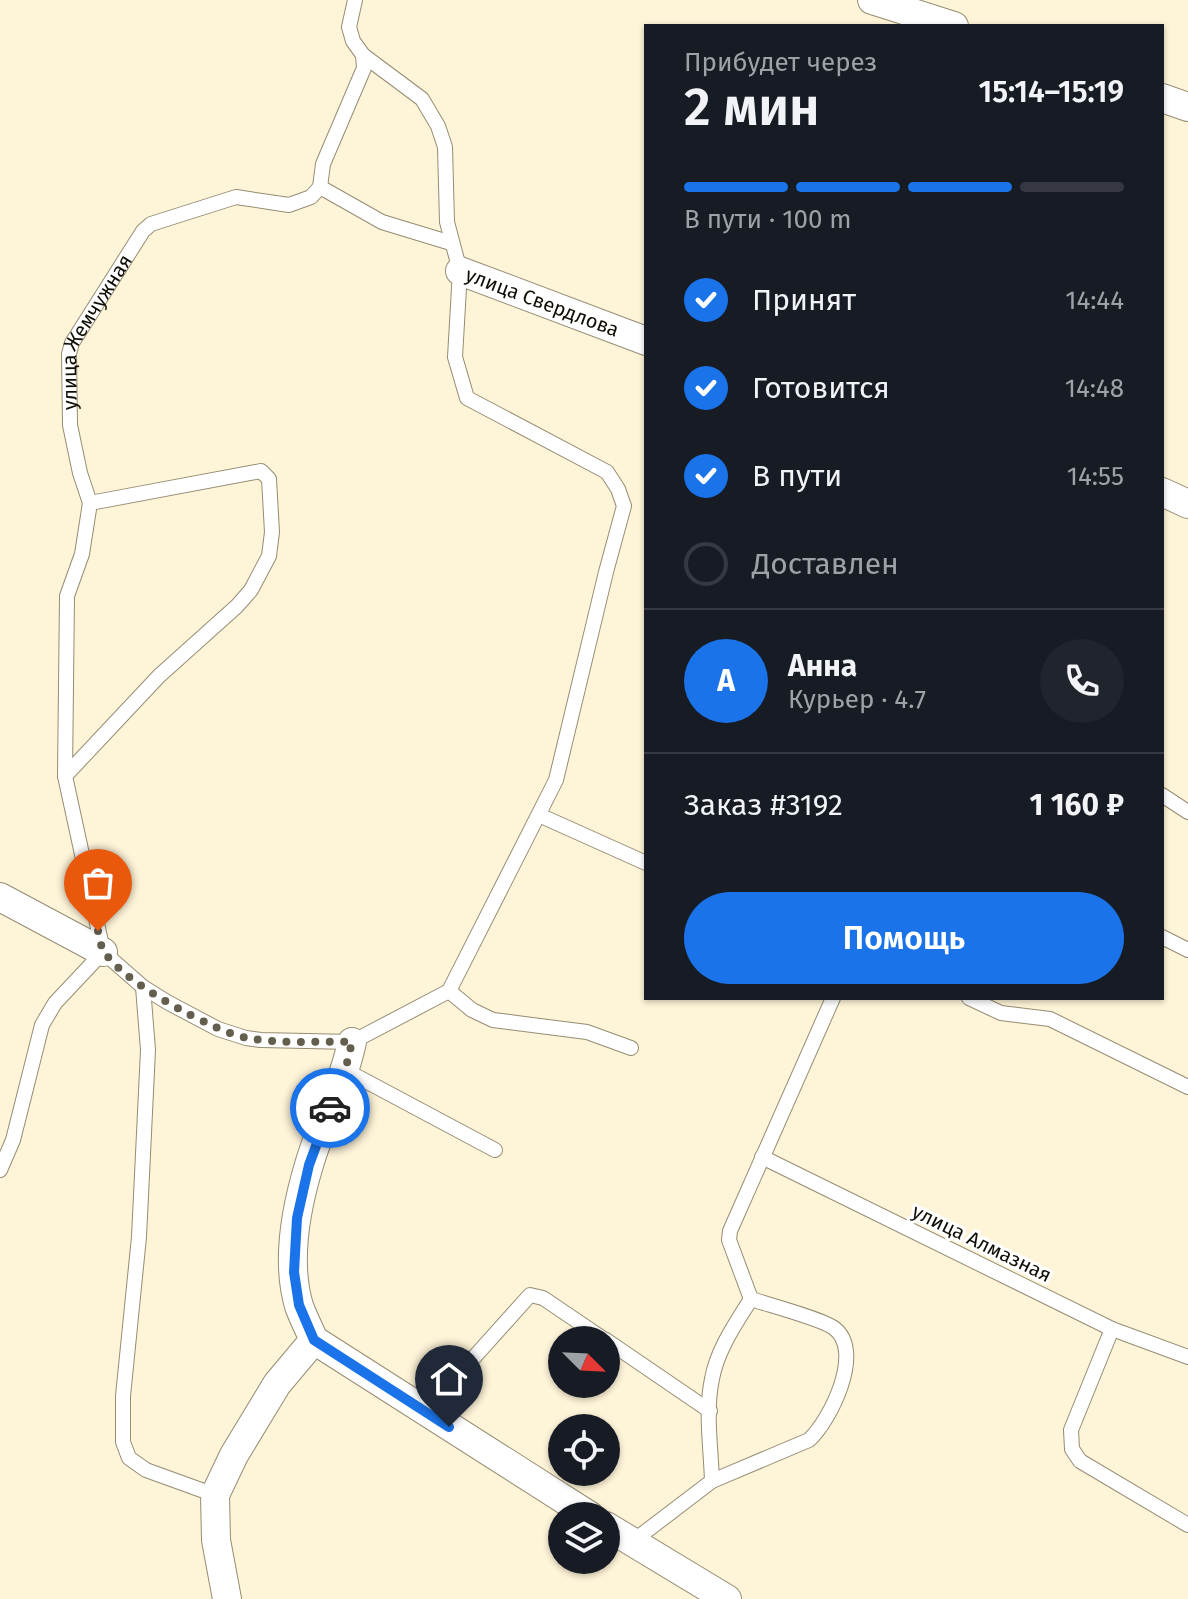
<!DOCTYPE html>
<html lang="ru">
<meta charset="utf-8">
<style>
:root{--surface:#171b24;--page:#20242c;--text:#f1f3f6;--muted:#9ea1a6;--line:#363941;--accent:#1a73e8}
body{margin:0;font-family:"Fira Sans",sans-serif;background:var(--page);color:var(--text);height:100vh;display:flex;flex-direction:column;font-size:30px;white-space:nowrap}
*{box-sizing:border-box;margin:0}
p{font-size:26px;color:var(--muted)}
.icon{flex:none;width:44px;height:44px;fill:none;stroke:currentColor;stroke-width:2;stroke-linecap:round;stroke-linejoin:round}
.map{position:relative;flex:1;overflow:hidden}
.details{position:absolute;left:644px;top:24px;width:520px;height:976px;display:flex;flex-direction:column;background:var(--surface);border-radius:0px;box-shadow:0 2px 6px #0004}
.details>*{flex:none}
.needle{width:52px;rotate:114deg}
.tools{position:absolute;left:548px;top:1326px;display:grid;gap:16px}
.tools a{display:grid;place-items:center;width:72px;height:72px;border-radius:50%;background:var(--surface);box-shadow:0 2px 6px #0004;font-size:40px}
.pin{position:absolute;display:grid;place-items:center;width:68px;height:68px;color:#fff;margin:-82px -34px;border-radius:50% 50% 50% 0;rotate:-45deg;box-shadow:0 0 8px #0007}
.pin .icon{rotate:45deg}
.courier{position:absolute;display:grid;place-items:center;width:80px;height:80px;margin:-40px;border:6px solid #1a73e8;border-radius:50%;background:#fff;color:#222;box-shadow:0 2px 10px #0007}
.overview em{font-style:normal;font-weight:600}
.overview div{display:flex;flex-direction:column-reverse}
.overview{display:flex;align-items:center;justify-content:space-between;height:136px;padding:0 40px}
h1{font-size:52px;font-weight:600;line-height:60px}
.bar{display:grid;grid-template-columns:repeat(4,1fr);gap:12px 8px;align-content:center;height:96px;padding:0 40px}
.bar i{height:10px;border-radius:6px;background:var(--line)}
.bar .current{background:var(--accent)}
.bar p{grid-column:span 4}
.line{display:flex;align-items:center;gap:20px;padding:0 40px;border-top:2px solid var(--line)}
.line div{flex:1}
.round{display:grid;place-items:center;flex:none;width:84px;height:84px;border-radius:42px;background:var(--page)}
ol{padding:0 40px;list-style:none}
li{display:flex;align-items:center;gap:24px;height:88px}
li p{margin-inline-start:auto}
li .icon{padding:8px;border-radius:50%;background:var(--accent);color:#fff;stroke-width:4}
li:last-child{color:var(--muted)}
li i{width:44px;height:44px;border:4px solid var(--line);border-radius:50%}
.action{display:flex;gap:16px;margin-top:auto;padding:16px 40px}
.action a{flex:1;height:92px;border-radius:48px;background:var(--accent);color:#fff;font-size:32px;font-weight:600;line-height:92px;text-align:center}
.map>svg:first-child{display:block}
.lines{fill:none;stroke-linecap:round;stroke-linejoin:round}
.service-casing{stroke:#958c73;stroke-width:16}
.minor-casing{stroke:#958c73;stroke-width:30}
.service{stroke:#fff;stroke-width:14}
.minor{stroke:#fff;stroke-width:28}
.done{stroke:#635e4e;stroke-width:8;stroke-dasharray:0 14.4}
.route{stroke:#1a73e8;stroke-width:10}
.labels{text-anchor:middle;stroke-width:6;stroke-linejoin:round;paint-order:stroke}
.street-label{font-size:20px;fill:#100d04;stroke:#fff}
</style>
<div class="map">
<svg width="1188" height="1599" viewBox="0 0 1188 1599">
<rect width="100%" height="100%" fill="#fef4d8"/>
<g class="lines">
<defs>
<g id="service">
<path d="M320,187L382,222L451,243"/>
<path d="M65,776L159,676L237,606L251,590L269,556L272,532L269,479L261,471L90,503"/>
<path d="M1162,795L1188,812"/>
<path d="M539,815L646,863"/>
<path d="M1162,937L1188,950"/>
<path id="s1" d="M103,951L65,776L67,596L82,554L90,503L80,473L70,425L69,354L72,343L143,231L151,224L236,197L289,205L311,197L320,187L323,164L364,68L363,55"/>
<path d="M103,952L143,987L167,1002L218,1029L246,1038L261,1040L352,1042L449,991L556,780L606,572L624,506L618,489L607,472L467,398L455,357L460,271L447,222L445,147L438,126L422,99L363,55L353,41L349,27L355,0"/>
<path d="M143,987L148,1050L139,1237L123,1396V1442L129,1458L146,1470L215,1495"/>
<path d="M449,991L472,1010L493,1020L587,1032L631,1048"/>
<path d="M969,998L1001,1013L1050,1019L1188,1087"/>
<path d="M345,1070L495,1150"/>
<path d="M762,1157L1112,1329L1188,1357"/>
<path d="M0,1170L13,1140L42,1025L55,1003L103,952"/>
<path d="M1112,1329L1071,1430L1072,1449L1080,1461L1188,1525"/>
<path d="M606,1340L710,1411"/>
<path d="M425,1412L530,1295L543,1298L605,1340"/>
<path d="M712,1481C711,1448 705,1411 712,1379C717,1350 736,1323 751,1299"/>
<path d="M632,1542L712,1481L809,1440C830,1421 865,1351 834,1328C822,1319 769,1305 751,1299L729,1240L730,1231L833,998"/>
</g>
<g id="minor">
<path d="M872,0L954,26"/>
<path d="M1162,98L1188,107"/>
<path id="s2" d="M460,271L646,341"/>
<path d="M1162,492L1188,504"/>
<path d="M0,897L103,952"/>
<path d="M314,1340L590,1516"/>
<path d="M314,1340C309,1329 303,1317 299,1306C286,1262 296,1208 309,1165C321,1123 343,1085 352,1042"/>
<path d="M606,1526L727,1599"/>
<path d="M227,1599L216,1540L215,1495L234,1455L277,1384L314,1340"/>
</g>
</defs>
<!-- service casing -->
<use href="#service" class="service-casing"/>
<!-- minor casing -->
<use href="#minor" class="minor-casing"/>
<!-- service -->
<use href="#service" class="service"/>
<!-- minor -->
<use href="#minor" class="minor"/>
</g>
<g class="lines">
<!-- done -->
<path class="done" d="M98,931C99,937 100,944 103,949C116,979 215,1032 247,1038C280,1044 318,1041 352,1042L347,1063L330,1108"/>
<!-- route -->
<path class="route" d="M330,1108L309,1165L297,1218L294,1272L299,1305L314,1340L449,1427"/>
</g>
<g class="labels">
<!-- street labels -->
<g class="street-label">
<text dy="7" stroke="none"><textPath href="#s2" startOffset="88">улица Свердлова</textPath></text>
<text dy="7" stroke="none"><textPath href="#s1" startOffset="636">улица Жемчужная</textPath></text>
<text transform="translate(982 1243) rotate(26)" y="7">улица Алмазная</text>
</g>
</g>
</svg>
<div class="tools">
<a><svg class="needle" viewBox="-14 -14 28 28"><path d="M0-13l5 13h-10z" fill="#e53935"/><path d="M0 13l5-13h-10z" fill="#9ea1a6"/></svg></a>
<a><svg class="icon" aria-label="locate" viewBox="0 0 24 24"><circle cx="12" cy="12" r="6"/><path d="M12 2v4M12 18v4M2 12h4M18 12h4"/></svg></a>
<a><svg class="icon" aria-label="layers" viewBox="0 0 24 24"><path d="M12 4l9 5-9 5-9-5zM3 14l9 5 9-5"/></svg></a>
</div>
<div class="pin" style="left:98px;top:931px;background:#ea580c"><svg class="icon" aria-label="bag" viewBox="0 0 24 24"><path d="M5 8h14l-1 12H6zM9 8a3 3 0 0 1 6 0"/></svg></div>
<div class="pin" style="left:449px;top:1427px;background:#1f2937"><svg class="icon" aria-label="home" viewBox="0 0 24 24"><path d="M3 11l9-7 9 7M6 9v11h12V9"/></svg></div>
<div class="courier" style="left:330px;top:1108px"><svg class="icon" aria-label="car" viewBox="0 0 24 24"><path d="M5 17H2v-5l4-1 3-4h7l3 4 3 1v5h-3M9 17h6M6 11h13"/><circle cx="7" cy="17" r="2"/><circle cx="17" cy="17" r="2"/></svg></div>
<section class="details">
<div class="overview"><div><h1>2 мин</h1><p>Прибудет через</p></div><em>15:14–15:19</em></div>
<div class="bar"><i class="current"></i><i class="current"></i><i class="current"></i><i></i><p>В пути · 100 m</p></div>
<ol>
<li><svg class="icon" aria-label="check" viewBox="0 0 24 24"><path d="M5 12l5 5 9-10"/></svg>Принят<p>14:44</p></li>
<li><svg class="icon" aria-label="check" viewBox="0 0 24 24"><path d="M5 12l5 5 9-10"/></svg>Готовится<p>14:48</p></li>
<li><svg class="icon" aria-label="check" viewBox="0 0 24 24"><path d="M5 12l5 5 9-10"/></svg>В пути<p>14:55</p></li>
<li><i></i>Доставлен</li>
</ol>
<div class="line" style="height:144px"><b class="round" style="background:var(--accent);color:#fff">А</b><div><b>Анна</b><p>Курьер · 4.7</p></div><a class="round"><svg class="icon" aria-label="phone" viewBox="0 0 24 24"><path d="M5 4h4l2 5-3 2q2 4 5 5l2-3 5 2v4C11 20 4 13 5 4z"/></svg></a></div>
<div class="line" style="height:104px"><div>Заказ #3192</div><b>1 160 ₽</b></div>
<div class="action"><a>Помощь</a></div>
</section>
</div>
